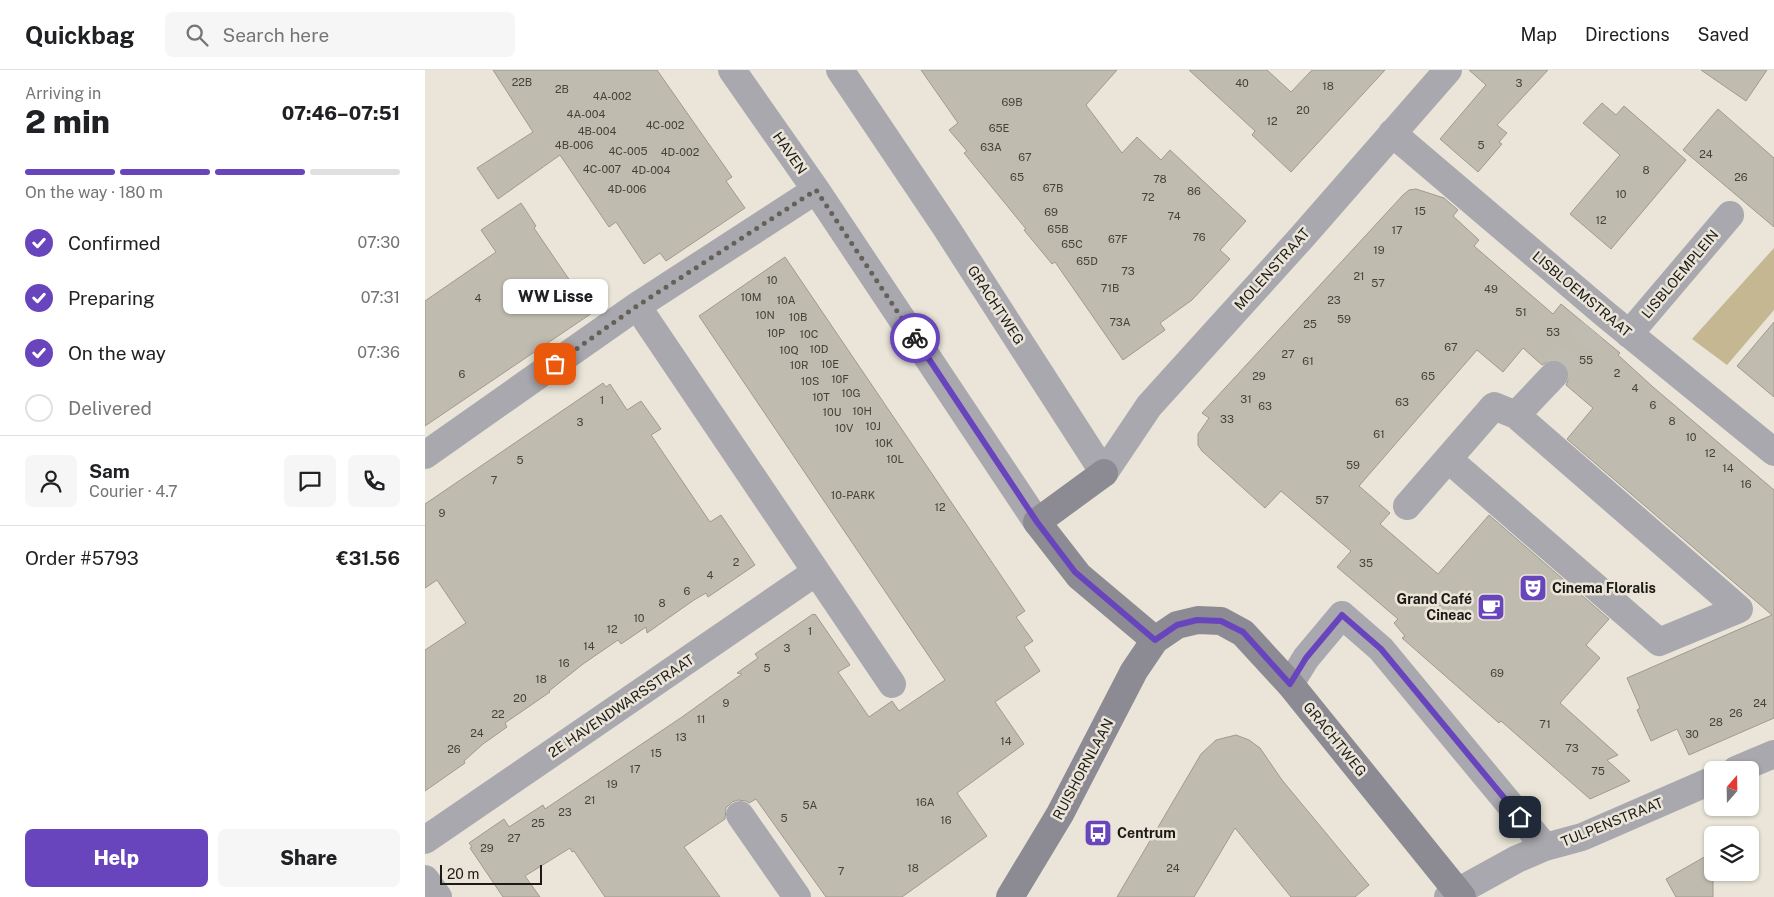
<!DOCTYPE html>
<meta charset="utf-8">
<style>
:root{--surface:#fff;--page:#f6f6f6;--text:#202124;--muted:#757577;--line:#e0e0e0;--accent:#6945bd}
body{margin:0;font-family:"Public Sans",sans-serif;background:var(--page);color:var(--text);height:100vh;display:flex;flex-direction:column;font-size:19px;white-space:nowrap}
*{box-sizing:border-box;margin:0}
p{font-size:16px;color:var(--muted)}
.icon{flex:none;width:28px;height:28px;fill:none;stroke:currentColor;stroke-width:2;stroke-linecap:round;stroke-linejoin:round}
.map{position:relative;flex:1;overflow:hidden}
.drawer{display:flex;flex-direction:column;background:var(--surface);width:425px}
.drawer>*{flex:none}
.needle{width:32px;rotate:20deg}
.tools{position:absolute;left:1279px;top:691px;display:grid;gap:10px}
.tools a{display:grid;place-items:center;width:55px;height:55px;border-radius:8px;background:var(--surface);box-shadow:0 1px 4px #0004;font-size:25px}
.scale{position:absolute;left:15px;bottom:12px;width:102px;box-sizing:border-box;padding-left:5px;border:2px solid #1c1a16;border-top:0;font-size:14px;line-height:18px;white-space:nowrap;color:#1c1a16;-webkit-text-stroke:4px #eae5d8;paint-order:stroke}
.pin{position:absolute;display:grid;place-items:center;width:42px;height:42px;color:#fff;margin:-21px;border-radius:10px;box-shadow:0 2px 8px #0006}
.courier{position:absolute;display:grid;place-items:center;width:50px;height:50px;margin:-25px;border:4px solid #6945bd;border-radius:50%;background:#fff;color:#222;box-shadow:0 1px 6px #0007}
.bubble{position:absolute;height:35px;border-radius:8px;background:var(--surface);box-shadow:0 1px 4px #0004;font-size:16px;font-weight:800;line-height:35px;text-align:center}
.head em{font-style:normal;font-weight:800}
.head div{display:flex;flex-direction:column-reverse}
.head{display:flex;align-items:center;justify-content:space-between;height:85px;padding:0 25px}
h1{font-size:32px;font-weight:800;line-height:38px}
.bar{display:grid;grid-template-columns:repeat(4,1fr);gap:8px 5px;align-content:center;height:60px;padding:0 25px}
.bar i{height:6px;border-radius:4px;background:var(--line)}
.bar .active{background:var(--accent)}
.bar p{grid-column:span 4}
.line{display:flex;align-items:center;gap:12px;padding:0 25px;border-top:1px solid var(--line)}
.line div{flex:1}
.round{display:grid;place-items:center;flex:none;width:52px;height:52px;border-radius:8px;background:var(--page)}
ol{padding:0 25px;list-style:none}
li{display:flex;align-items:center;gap:15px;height:55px}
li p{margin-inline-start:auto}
li .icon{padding:5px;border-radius:50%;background:var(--accent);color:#fff;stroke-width:4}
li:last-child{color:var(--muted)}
li i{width:28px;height:28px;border:2px solid var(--line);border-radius:50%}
.button{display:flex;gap:10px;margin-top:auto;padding:10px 25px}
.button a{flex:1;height:58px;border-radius:8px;background:var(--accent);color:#fff;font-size:20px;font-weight:800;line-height:58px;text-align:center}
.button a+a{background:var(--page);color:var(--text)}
header{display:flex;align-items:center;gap:30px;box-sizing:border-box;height:70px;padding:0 25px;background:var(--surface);border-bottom:1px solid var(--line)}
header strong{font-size:24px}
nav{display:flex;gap:28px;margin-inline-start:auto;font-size:18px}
.search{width:350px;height:45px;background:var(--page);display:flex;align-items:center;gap:12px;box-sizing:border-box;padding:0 18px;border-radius:8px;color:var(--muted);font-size:19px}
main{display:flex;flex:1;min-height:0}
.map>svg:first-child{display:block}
.green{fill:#c4b791}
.building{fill:#c0bbaf;stroke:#9f9a8e}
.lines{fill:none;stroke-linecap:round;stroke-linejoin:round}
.street-tunnel{stroke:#c1bcb1;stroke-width:28;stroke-dasharray:28 14;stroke-linecap:butt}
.street{stroke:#a9a8ae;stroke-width:28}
.secondary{stroke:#8c8b93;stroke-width:28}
.done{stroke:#64615a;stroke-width:5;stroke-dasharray:0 9}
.route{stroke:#6945bd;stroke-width:6}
.labels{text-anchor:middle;stroke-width:5;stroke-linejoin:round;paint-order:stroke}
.number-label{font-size:11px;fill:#45423c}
.street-label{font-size:14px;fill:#1c1a16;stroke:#eae5d8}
.poi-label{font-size:14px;font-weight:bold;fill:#1c1a16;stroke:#eae5d8;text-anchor:start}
</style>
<header>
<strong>Quickbag</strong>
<div class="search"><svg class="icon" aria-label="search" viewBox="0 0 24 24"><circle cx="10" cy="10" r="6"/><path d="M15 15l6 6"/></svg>Search here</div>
<nav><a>Map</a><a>Directions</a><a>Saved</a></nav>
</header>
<main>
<section class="drawer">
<div class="head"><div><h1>2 min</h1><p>Arriving in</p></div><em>07:46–07:51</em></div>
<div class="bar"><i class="active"></i><i class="active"></i><i class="active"></i><i></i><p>On the way · 180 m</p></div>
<ol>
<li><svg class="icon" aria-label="check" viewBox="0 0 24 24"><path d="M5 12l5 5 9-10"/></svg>Confirmed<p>07:30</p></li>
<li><svg class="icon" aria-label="check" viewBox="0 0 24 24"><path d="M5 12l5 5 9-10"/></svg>Preparing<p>07:31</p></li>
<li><svg class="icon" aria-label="check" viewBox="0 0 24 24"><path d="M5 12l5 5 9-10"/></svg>On the way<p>07:36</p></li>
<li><i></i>Delivered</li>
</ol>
<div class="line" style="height:90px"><a class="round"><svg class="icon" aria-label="person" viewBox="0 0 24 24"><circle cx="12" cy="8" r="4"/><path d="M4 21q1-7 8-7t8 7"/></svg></a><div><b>Sam</b><p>Courier · 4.7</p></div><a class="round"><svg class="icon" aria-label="chat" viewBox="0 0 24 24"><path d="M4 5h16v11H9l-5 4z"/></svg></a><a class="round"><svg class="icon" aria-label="phone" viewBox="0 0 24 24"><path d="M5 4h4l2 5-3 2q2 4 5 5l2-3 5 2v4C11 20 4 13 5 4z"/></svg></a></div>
<div class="line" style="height:65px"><div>Order #5793</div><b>€31.56</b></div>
<div class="button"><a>Help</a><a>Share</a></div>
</section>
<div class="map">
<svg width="1349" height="827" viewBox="0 0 1349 827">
<rect width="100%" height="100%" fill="#eae5d8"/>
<!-- green -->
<path class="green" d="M1349,178V240L1302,295L1267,269Z"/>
<!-- building -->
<path class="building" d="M68,0H232L307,107L301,111L320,138L241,191L235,183L219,194L191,152L184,157L135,85L73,129L52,98L108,62Z
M496,0H692L661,35L697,83L712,67L736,90L745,80L821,151L795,180L805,189L767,230L735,253L740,260L698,290L630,192L627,194L599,160L601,159L539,83L542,81L524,60L533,53Z
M764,0H842L866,22L887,0H960L866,102L827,65L830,61Z
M1044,0H1123L1072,55L1082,63L1074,72L1077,74L1053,102L1015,69L1061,15Z
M1276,0H1342L1321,31Z
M1177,33L1191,45L1199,36L1261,90L1186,179L1145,144L1195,85L1158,53Z
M1293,39L1349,88V157L1258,80Z
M991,119L1019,128L1033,140L1028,146L1054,170L1049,176L1128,244L1136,234L1195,283L1193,285L1228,317L1349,420V648L1264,685L1252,659L1226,671L1212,640L1215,638L1202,608L1347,545L1142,369L1168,338L1141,315L1144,308V300L1140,294L1133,290H1125L1117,295L1098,278L1078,302L1052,280L934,416L965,443L955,454L1013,504L1064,445L1184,549L1161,575L1175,588L1135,633L1193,685L1182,690L1205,711L1165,729L1076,651L1074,653L977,568L980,566L969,553L973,549L912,497L926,481L856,421L840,438L777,381L773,375V364L784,348L777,343L978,125L984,120Z
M96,133L111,156L109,158L167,243L0,356V231L71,182L56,160Z
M360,187L600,541L591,547L608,571L599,577L615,601L570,632L599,674L532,723L562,766L477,827H401L331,729L324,733L321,731L313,730L307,732L301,738L300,749L259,777L295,827H180L149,781L147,782L145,778L100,806L115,827H78L45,778L47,777L44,773L79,749L84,757L118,735L120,739L257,647L317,604L312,603L333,588L330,584L388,544L389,545L390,544L425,595L413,602L444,647L467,631L474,641L520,610L274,246Z
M1349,252V327L1312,296Z
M178,313L181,317L185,314L202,340L216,331L236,359L226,365L285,452L296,445L330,495L283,527L281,523L269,530L222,563L221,557L196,574L193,570L158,594L124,621L125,622L80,653L82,657L58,674L39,691L40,693L0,721V580L41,553L12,510L0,518V434Z
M811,665L824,670L835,678L857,710L944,815L930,827H866L810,758L769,827H692L776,684L791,670Z
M1288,782V827H1251L1241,809Z"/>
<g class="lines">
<!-- street-tunnel -->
<path class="street-tunnel" d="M1129,305L1167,260"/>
<!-- street -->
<path class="street" d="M307,0L391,120L612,452
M415,0L520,156L679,403L724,336L877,167L1023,0
M967,63L1180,244L1349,382
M212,236L467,614
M1204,264L1305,145
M1091,345L1129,305
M0,385L212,236L391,120
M982,436L1069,336L1091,345L1314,539L1234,572L1023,389
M865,614L881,588L917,545L956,579L1120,777
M1311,700L1349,684
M315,745L372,827
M0,770L391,502
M0,809L13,827
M1023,827L1092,789L1120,777L1157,767L1288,710"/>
<!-- secondary -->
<path class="secondary" d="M679,403L612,452L654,506L730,570
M585,827L635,744L709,601L730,570L752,555L773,550L796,551L818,563L865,614L1037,827"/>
</g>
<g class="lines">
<!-- done -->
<path class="done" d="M130,294L212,236L391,120L490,268"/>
<!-- route -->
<path class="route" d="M490,268L612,452L650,502L730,570L752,555L772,550L796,551L818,562L865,614L881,588L917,545L956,579L1095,747"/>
</g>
<!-- icons -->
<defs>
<symbol id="theatre-square" viewBox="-11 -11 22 22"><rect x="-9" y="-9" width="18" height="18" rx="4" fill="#6945bd" stroke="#eae5d8"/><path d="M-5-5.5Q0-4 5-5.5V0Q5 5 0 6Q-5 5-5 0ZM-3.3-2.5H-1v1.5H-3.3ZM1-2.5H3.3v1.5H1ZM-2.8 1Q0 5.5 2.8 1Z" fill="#fff"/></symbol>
<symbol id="cafe-square" viewBox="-11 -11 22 22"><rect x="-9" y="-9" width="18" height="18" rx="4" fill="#6945bd" stroke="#eae5d8"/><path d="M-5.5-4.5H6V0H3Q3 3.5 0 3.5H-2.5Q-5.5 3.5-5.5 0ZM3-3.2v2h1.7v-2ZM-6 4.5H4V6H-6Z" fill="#fff"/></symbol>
<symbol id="bus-square" viewBox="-11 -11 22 22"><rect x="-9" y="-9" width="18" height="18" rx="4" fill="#6945bd" stroke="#eae5d8"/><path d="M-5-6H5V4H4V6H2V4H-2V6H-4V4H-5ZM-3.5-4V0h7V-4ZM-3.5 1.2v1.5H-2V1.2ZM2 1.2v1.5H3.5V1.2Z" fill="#fff"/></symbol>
</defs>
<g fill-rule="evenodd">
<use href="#theatre-square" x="1092" y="502" width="32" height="32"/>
<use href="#cafe-square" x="1050" y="521" width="32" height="32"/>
<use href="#bus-square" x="657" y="747" width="32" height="32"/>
</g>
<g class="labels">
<!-- number labels -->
<g class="number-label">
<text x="97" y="16">22B</text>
<text x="817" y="17">40</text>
<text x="1094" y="17">3</text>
<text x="903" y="20">18</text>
<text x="137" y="23">2B</text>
<text x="187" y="30">4A-002</text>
<text x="587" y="36">69B</text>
<text x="878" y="44">20</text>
<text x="161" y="48">4A-004</text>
<text x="847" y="55">12</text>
<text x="240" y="59">4C-002</text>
<text x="574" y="62">65E</text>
<text x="172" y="65">4B-004</text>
<text x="149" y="79">4B-006</text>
<text x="1056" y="79">5</text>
<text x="566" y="81">63A</text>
<text x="203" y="85">4C-005</text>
<text x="255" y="86">4D-002</text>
<text x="1281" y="88">24</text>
<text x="600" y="91">67</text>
<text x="177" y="103">4C-007</text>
<text x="226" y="104">4D-004</text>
<text x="1221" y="104">8</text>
<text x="592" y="111">65</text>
<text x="1316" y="111">26</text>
<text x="735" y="113">78</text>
<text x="628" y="122">67B</text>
<text x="202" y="123">4D-006</text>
<text x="769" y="125">86</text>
<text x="1196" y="128">10</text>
<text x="723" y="131">72</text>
<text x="995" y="145">15</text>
<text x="626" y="146">69</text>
<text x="749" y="150">74</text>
<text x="1176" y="154">12</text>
<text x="633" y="163">65B</text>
<text x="972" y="164">17</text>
<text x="774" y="171">76</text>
<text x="693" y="173">67F</text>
<text x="647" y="178">65C</text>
<text x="954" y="184">19</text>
<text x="662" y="195">65D</text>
<text x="703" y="205">73</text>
<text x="934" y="210">21</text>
<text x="347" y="214">10</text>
<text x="953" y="217">57</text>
<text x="685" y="222">71B</text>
<text x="1066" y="223">49</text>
<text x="326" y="231">10M</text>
<text x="53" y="232">4</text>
<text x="361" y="234">10A</text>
<text x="909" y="234">23</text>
<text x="1096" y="246">51</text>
<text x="340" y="249">10N</text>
<text x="373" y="251">10B</text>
<text x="919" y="253">59</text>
<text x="695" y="256">73A</text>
<text x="885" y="258">25</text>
<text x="1128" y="266">53</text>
<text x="351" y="267">10P</text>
<text x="384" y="268">10C</text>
<text x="1026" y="281">67</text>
<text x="394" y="283">10D</text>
<text x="364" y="284">10Q</text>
<text x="863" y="288">27</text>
<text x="1161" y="294">55</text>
<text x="883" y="295">61</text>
<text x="405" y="298">10E</text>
<text x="374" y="299">10R</text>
<text x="1192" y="307">2</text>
<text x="37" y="308">6</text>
<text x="834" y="310">29</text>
<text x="1003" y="310">65</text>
<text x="415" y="313">10F</text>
<text x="385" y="315">10S</text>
<text x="1210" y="322">4</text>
<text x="426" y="327">10G</text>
<text x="396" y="331">10T</text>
<text x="821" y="333">31</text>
<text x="177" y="334">1</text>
<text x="977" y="336">63</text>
<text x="1228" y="339">6</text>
<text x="840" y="340">63</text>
<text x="437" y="345">10H</text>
<text x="407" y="346">10U</text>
<text x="802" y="353">33</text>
<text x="1247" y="355">8</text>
<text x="155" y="356">3</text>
<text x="448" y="360">10J</text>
<text x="419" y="362">10V</text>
<text x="954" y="368">61</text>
<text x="1266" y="371">10</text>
<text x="459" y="377">10K</text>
<text x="1285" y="387">12</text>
<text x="470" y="393">10L</text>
<text x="95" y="394">5</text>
<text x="928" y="399">59</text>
<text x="1303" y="402">14</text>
<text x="69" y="414">7</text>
<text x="1321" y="418">16</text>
<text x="428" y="429">10-PARK</text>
<text x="897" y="434">57</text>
<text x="515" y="441">12</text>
<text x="17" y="447">9</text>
<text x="311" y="496">2</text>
<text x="941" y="497">35</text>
<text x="285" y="509">4</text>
<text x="262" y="525">6</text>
<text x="237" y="537">8</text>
<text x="214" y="552">10</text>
<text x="187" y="563">12</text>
<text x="385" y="565">1</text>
<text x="164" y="580">14</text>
<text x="362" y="582">3</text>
<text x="139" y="597">16</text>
<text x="342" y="602">5</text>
<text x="1072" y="607">69</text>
<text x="116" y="613">18</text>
<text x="95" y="632">20</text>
<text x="301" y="637">9</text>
<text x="1335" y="637">24</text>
<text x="1311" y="647">26</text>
<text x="73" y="648">22</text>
<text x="276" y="653">11</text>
<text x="1291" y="656">28</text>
<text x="1120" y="658">71</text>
<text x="52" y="667">24</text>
<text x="1267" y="668">30</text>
<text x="256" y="671">13</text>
<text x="581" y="675">14</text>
<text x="1147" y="682">73</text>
<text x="29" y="683">26</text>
<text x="231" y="687">15</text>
<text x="210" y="703">17</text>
<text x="1173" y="705">75</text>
<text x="187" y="718">19</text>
<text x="165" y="734">21</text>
<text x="500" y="736">16A</text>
<text x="385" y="739">5A</text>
<text x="140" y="746">23</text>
<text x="359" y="752">5</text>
<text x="521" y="754">16</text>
<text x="113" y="757">25</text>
<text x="89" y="772">27</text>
<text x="62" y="782">29</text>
<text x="488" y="802">18</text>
<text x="748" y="802">24</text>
<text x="416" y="805">7</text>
</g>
<!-- street labels -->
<g class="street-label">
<text transform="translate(365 83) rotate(55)" y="5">HAVEN</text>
<text transform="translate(847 199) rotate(-48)" y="5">MOLENSTRAAT</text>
<text transform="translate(1255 204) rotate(-50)" y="5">LISBLOEMPLEIN</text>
<text transform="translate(1157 224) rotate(40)" y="5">LISBLOEMSTRAAT</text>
<text transform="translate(571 235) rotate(57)" y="5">GRACHTWEG</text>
<text transform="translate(196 636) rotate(-34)" y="5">2E HAVENDWARSSTRAAT</text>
<text transform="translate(910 669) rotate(51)" y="5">GRACHTWEG</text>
<text transform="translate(658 699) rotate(-62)" y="5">RUISHORNLAAN</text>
<text transform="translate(1187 752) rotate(-22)" y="5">TULPENSTRAAT</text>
</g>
<!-- poi labels -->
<g class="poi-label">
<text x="1127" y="523">Cinema Floralis</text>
<text x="1047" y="534" text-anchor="end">Grand Café<tspan x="1047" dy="16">Cineac</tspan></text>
<text x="692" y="768">Centrum</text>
</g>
</g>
</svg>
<div class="tools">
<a><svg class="needle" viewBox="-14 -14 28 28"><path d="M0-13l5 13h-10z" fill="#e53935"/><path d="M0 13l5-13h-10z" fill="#757577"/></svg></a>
<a><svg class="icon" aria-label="layers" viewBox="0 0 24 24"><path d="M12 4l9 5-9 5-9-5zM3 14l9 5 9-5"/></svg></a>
</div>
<div class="scale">20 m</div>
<div class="pin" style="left:130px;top:294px;background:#ea580c"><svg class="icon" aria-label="bag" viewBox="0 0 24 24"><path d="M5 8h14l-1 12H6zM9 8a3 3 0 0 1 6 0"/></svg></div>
<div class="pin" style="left:1095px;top:747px;background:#1f2937"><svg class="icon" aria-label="home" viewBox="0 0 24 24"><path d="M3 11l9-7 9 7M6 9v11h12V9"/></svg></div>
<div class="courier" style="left:490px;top:268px"><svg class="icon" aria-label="bike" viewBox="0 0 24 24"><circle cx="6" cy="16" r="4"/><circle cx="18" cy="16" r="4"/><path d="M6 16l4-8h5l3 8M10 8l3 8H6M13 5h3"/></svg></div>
<div class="bubble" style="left:78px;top:209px;width:105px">WW Lisse</div>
</div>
</main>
